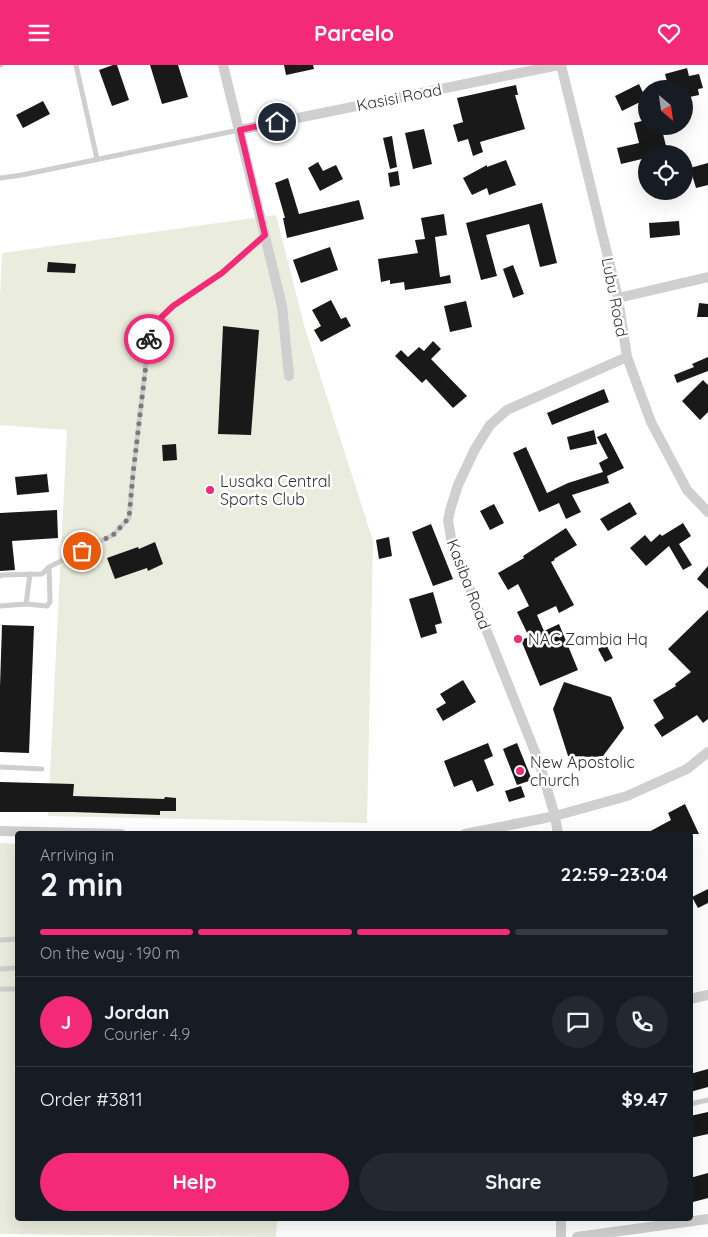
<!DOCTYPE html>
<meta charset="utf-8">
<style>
:root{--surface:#171b24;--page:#242831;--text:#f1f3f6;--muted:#9ea1a6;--line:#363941;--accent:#f42977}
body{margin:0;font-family:Quicksand,sans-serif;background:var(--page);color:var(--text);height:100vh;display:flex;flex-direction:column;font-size:19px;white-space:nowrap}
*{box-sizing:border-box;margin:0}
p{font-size:16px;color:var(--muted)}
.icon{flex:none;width:28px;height:28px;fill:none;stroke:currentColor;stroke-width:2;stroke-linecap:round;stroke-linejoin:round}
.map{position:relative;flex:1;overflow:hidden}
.details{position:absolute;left:15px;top:766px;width:678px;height:390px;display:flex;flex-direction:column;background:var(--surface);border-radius:5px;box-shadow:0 5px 20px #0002}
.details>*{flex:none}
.needle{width:32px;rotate:151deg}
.tools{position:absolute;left:638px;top:15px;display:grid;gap:10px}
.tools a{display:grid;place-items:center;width:55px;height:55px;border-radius:50%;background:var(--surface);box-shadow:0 5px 20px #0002;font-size:25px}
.pin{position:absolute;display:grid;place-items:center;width:42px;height:42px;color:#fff;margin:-21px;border:2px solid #fff;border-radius:50%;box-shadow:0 1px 5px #0007}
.courier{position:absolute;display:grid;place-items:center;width:50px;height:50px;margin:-25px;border:4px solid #f42977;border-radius:50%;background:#fff;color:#222;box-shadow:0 1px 6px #0007}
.headline em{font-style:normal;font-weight:700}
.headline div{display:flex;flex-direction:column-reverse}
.headline{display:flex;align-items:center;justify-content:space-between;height:85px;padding:0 25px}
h1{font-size:32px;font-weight:700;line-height:38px}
.bar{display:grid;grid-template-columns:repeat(4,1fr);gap:8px 5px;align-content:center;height:60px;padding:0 25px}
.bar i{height:6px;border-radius:4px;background:var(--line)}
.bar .on{background:var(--accent)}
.bar p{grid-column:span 4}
.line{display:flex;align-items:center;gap:12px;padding:0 25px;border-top:1px solid var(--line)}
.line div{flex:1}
.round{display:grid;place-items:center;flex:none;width:52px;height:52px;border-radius:26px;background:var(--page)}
.primary-button{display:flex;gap:10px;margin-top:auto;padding:10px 25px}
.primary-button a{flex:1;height:58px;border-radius:30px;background:var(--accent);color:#fff;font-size:20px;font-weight:700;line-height:58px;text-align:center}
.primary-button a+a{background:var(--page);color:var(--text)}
header{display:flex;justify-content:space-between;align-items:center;height:65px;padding:0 25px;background:var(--accent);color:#fff;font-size:22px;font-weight:700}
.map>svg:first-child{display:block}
.green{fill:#eaecdd}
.building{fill:#191919}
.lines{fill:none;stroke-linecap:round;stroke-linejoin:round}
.lane{stroke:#cfcfcf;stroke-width:5}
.street{stroke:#cfcfcf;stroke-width:10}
.done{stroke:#7a7a7a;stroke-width:5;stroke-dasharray:0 9}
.route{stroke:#f42977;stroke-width:6}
.poi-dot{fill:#f42977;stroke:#fff;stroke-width:2}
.labels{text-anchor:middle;stroke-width:5;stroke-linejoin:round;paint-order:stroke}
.street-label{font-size:16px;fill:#323232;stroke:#fff}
.poi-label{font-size:16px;fill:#323232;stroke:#fff;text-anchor:start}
</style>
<header><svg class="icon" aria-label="menu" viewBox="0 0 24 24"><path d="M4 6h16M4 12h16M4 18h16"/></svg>Parcelo<svg class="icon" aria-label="heart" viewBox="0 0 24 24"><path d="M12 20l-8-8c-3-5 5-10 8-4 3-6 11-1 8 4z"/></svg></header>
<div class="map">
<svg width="708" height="1172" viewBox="0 0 708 1172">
<rect width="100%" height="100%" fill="#fff"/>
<!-- green -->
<path class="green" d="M276,150L304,260L373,476L367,758L48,751L67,365L0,360V233L2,188Z
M0,778L17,779L18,1154H277L276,1172L0,1169Z"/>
<!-- building -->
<path class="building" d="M113,0H117L129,35L112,41L99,5Z
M150,0H178L188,32L162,39Z
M284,0H313L314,4L286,10Z
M687,3L689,11L699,9L703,23L698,24L699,30L685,33L684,24H669L665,9Z
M639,19L646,34L622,46L615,31Z
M516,20L518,30H515L525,64L480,77L483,87L473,91L468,74L458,77L453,60L463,57L457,33Z
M43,36L50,49L23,63L16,50Z
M646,55V61H661L668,89H646V93L621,99L617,83L639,78L634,58Z
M424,64L432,99L413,104L405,68Z
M392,71L397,102L390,104L383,73Z
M506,95L516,120L489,130L487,123L472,130L463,113L487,100V102Z
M318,97L323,106L336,100L343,114L320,126L308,103Z
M708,98V120L696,123L690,103Z
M398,106L400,120L390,122L388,108Z
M288,113L299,149L359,135L364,154L287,173L283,153H285L275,118Z
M542,138L557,198L540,202L529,159L486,170L497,211L481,215L466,158Z
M444,149L447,170L435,172L440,212L450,210L451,218L405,225L404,217L390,219V215L381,217L378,194L418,188L415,175L425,174L421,153Z
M679,156L680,170L650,173L649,158Z
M330,182L338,205L301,218L293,195Z
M48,197L76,199L75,208L47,207Z
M513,200L524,229L513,233L503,204Z
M331,235L341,254L346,252L351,261L321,277L314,265L321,261L312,245Z
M466,236L472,262L450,267L444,241Z
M699,238L708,239V252H697Z
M223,261L259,265L251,370L218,369Z
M433,276L441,284L431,294L467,331L453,343L426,314L422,318L395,291L401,285L408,292L419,282L424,286Z
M708,292V306L677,318L674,310L694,302L692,299Z
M703,315L708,320V347L700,355L682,336Z
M604,324L609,337L552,360L547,348Z
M594,365L597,379L570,385L567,372Z
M606,368L624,403L607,411L609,418L572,430L581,447L566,454L559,438L539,447L513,388L526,382L547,428L568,418L603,407L599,398L608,393L597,372Z
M176,379L177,395L163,396L162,380Z
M47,409L49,427L17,430L15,412Z
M630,437L637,449L608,466L600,454Z
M494,439L504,458L490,465L480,446Z
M57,445L58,473L12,476L15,505L0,506V448Z
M683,458L691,471L679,479L692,500L683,505L669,481L646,501L630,483L645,470L651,477L660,469L662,471Z
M431,459L453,514L433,521L412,467Z
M566,463L577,480L554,494L555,495L551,497L574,540L559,548L556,541L537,550L544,566L559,559L578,605L540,621L521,575L529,572L517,547L529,541L518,519L508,525L498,508L524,493L523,491Z
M389,472L392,491L379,494L376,475Z
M155,477L163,499L148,506L147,503L115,514L107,493L138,482L139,484Z
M708,501V524L697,514Z
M433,527L442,558L435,560L437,568L421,573L409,534Z
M708,545V654L703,658L697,650L662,672L654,660L664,653L653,635L676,621L675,619L691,607L668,584Z
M2,560L34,561L29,688L0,687V621Z
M606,579L613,593L605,597L598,584Z
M463,615L476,637L443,656L436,644L446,638L440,629Z
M564,617L611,632L624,663L603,691L593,692L568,691L553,644Z
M488,678L493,691L484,695L494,720L477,727L472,715L454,722L444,696Z
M517,678L532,715L517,720L503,684Z
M0,717L74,719L73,731L164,734L165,732L176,733V746H160V750L73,747H0Z
M521,721L525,732L509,737L505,726Z
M685,739L699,769H645L671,755L668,748Z
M708,824V838L698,843L692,832Z
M708,1004V1022L690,1027V1009Z
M708,1047V1069L690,1073V1051Z
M708,1108V1133L693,1137L690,1124V1113Z"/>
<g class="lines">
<!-- lane -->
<path class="lane" d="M0,0H1
M76,0L97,94
M0,113L22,110L239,65
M0,511L1,510L42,509L49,502L113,470L129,453L133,409L150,263L173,241L222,208L264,170
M26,539L47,541L50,537L49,502
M0,541L26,539L30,509
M0,702L42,704
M0,875L18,874
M0,904L18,903
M0,924H18
M690,1039L708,1035"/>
<!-- street -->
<path class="street" d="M223,0L282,241L289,311
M561,0L618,233L627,292L651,357L687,425L708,447
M239,65L559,0
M618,233L708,212
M0,766L121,769
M465,769L555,751L627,731L687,704L708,687
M558,769L555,751L539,697L452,479L448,455L451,442L458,420L475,384L490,360L507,345L627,292
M690,934L708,930
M561,1172V1154
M577,1172L708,1154"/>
</g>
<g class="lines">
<!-- done -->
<path class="done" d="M82,486L113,470L129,453L133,409L149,274"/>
<!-- route -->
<path class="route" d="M149,274L150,263L173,241L222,208L265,170L240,65L277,57"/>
</g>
<!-- markers -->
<g class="poi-dot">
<circle cx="210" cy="425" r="5"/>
<circle cx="518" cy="574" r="5"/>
<circle cx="520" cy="706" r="5"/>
</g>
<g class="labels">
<!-- street labels -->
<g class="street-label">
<text transform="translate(399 32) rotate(-11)" y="6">Kasisi Road</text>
<text transform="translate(615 232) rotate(79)" y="6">Lubu Road</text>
<text transform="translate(469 519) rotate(69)" y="6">Kasiba Road</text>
</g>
<!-- poi labels -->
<g class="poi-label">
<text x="220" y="422">Lusaka Central<tspan x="220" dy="18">Sports Club</tspan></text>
<text x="528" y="580">NAC Zambia Hq</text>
<text x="530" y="703">New Apostolic<tspan x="530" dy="18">church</tspan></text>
</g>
</g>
</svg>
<div class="tools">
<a><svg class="needle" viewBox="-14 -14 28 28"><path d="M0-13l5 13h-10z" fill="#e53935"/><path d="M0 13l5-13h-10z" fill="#9ea1a6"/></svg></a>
<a><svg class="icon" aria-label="locate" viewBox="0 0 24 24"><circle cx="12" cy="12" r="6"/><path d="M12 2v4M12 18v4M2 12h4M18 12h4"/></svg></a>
</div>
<div class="pin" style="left:82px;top:486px;background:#ea580c"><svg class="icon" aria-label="bag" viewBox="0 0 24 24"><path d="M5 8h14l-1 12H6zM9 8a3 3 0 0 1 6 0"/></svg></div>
<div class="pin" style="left:277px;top:57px;background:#1f2937"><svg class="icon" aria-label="home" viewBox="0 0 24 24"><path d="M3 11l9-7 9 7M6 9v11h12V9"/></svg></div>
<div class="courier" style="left:149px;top:274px"><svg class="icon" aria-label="bike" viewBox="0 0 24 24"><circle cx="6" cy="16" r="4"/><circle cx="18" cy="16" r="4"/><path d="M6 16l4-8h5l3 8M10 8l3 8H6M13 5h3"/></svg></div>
<section class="details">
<div class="headline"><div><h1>2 min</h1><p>Arriving in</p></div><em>22:59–23:04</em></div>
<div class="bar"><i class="on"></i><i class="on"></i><i class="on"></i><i></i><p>On the way · 190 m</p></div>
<div class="line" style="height:90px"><b class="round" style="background:var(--accent);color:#fff">J</b><div><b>Jordan</b><p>Courier · 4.9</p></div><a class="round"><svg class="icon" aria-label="chat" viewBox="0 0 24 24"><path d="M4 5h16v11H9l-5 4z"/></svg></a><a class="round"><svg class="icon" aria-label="phone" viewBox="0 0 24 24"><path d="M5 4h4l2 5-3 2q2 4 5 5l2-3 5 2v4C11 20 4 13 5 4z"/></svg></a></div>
<div class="line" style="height:65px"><div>Order #3811</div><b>$9.47</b></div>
<div class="primary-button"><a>Help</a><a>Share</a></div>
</section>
</div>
